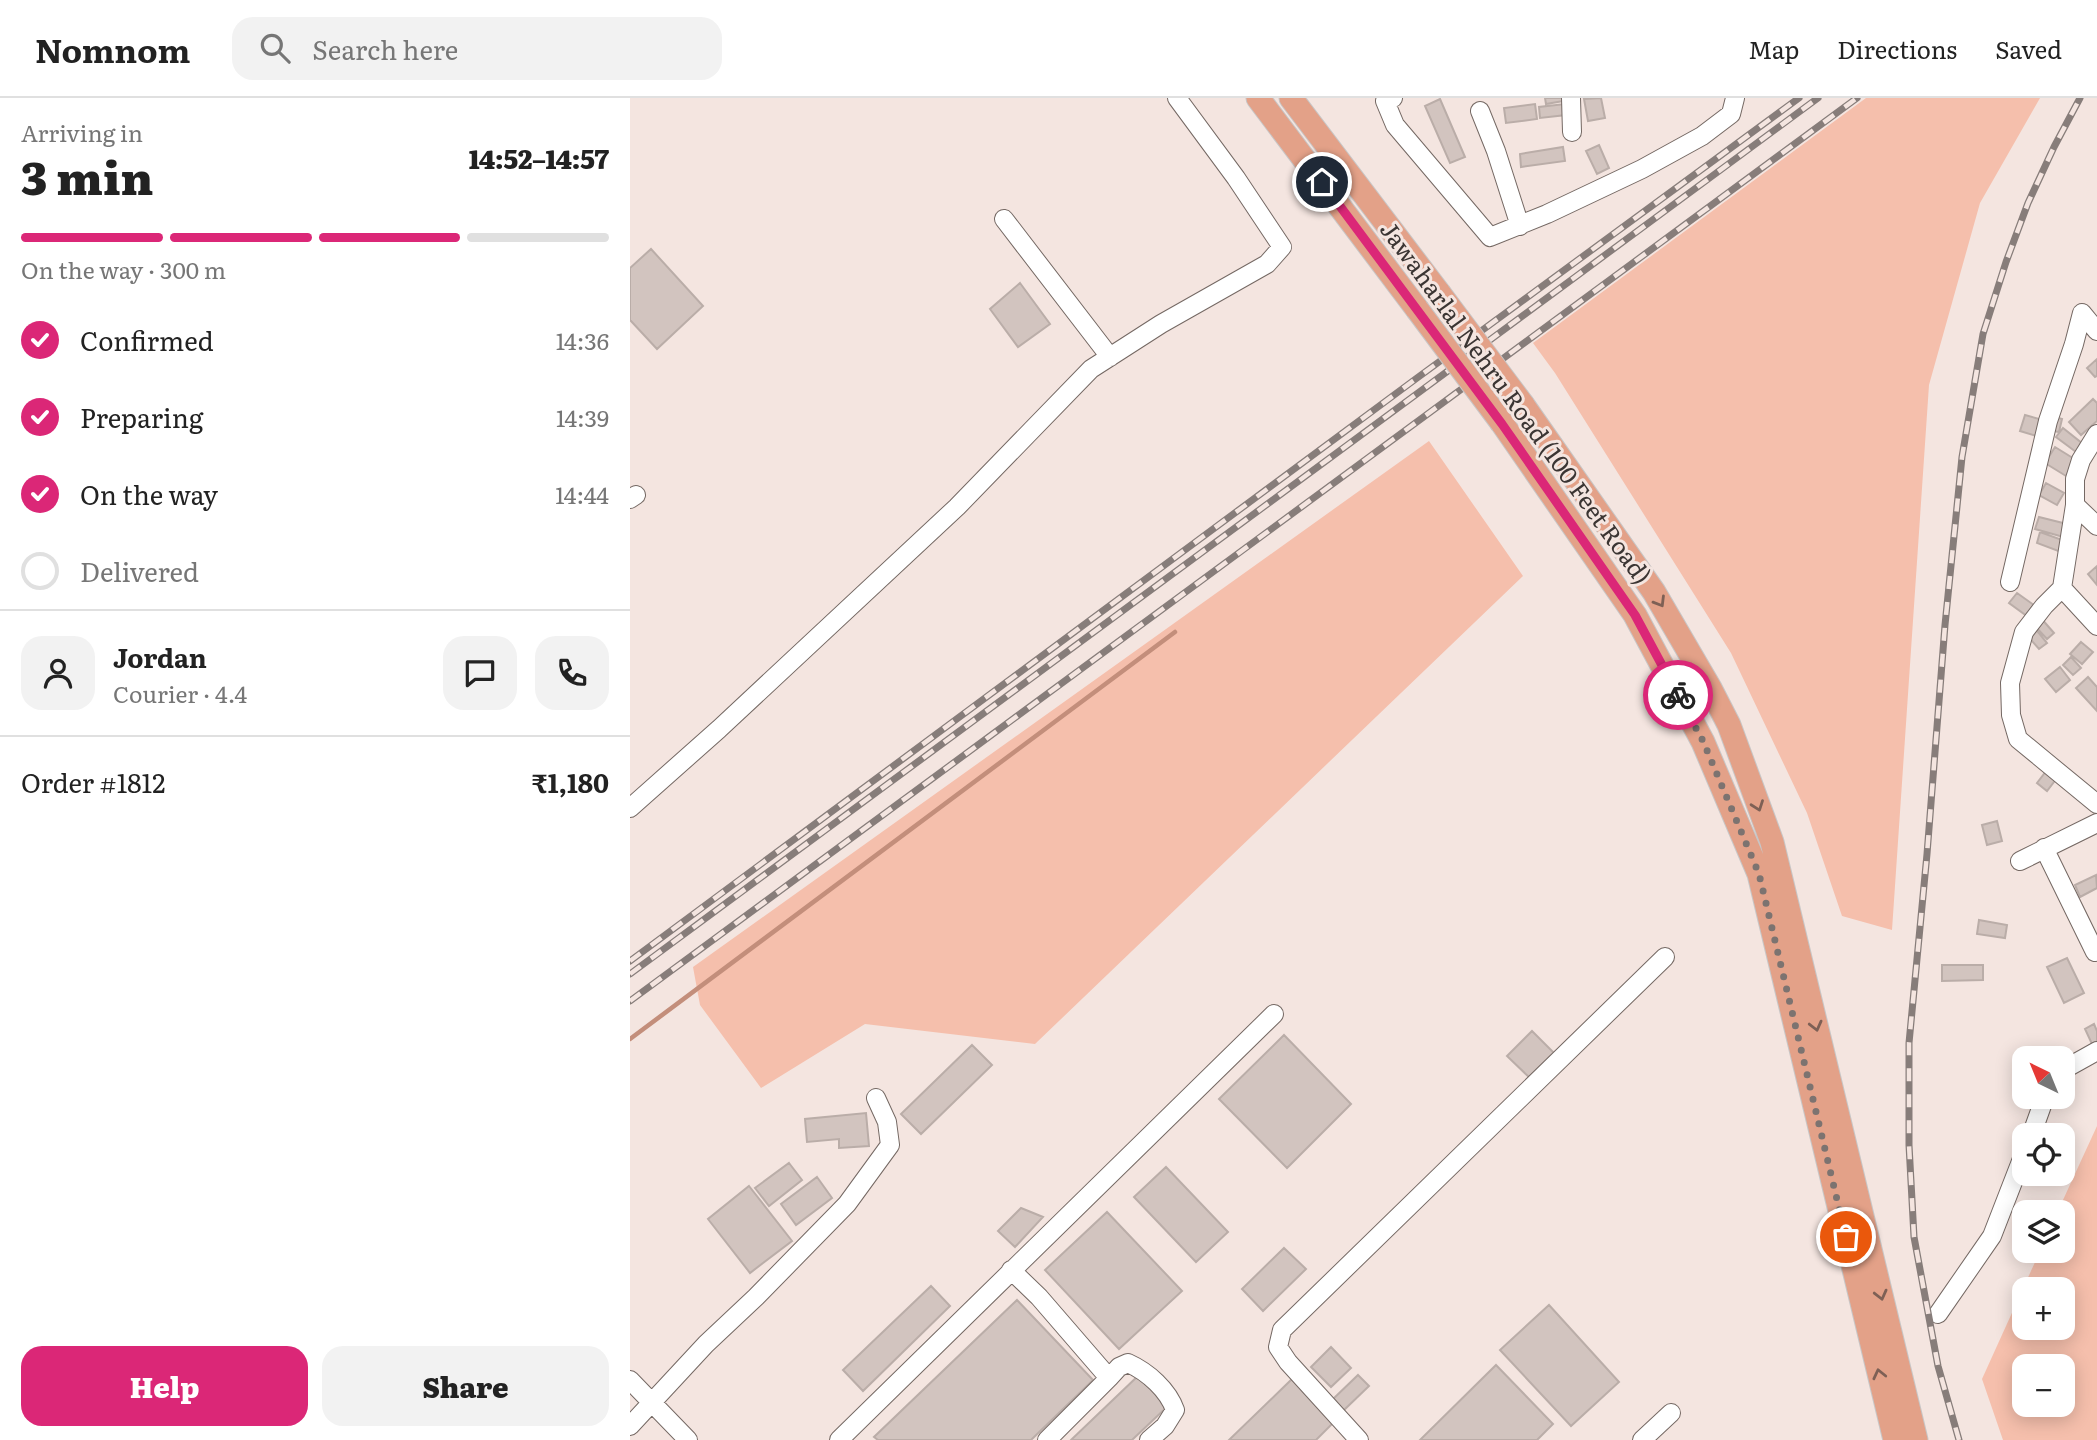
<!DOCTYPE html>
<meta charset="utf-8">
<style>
:root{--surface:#fff;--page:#f2f2f2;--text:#222;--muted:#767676;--line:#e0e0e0;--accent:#db2777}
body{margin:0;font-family:Literata,serif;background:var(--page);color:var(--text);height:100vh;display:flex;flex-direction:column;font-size:26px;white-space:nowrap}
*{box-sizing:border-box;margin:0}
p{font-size:23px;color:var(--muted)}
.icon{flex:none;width:38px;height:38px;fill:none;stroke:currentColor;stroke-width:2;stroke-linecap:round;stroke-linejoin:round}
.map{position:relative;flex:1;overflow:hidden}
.drawer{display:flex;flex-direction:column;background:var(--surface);width:630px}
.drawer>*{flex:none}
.needle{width:46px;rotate:317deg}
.controls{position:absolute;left:1382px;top:948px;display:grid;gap:14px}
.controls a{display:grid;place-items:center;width:63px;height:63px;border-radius:14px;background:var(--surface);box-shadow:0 4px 18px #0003;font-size:35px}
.pin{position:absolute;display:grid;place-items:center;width:60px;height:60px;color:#fff;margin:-30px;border:4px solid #fff;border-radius:50%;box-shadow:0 2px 7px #0007}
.courier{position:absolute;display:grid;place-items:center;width:70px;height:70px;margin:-35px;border:5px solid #db2777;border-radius:50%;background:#fff;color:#222;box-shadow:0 2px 9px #0007}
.summary em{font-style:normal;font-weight:800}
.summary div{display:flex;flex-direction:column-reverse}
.summary{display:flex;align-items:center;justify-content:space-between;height:119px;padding:0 21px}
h1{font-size:46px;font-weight:800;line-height:52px}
.bar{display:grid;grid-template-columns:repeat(4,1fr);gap:10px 7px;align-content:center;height:84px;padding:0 21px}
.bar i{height:9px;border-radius:5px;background:var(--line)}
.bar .current{background:var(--accent)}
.bar p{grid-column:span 4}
.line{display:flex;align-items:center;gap:18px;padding:0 21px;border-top:2px solid var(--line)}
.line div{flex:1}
.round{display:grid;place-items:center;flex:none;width:74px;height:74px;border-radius:21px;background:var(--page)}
ol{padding:0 21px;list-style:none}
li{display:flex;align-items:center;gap:21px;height:77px}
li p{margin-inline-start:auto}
li .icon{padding:7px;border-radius:50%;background:var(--accent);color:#fff;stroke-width:4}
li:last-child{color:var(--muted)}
li i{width:38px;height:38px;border:4px solid var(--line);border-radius:50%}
.primary-button{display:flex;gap:14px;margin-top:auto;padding:14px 21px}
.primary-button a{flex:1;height:80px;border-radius:21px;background:var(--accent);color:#fff;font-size:28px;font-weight:800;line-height:80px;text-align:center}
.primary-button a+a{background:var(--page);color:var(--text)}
header{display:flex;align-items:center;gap:42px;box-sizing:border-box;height:98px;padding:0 35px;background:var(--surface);border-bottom:2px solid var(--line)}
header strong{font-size:33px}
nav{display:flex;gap:38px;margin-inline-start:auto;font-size:24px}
.search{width:490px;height:63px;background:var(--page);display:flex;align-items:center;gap:18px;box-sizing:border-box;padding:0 24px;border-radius:21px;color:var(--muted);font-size:26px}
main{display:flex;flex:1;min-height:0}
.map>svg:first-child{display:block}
.green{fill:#f5bfac;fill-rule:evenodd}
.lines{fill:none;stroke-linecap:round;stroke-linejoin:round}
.stream{stroke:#c38e7b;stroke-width:4.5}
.building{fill:#d2c4bf;stroke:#baada8;stroke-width:2}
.minor-casing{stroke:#746863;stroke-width:20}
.major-casing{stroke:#c8c6c6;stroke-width:25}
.minor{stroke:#fff;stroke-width:18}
.major{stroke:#e3a188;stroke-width:23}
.rail-casing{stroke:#877d7a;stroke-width:7}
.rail{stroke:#f4e5e0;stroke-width:4.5;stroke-dasharray:13;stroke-linecap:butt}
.major-bridge-casing{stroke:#c8c6c6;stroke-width:25;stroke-linecap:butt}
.major-bridge{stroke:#e3a188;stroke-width:23}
.oneway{stroke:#7e6055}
.done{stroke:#7c7370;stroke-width:7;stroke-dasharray:0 12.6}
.route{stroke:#db2777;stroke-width:9}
.labels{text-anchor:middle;stroke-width:6;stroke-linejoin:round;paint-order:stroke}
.street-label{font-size:24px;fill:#3b3533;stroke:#f4e5e0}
</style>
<header>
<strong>Nomnom</strong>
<div class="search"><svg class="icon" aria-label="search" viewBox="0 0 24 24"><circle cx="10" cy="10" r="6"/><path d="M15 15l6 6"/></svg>Search here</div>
<nav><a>Map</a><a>Directions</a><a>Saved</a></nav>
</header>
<main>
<section class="drawer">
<div class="summary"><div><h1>3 min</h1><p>Arriving in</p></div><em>14:52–14:57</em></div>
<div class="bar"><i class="current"></i><i class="current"></i><i class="current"></i><i></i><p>On the way · 300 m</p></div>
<ol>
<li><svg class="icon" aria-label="check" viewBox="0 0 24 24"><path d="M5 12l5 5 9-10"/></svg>Confirmed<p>14:36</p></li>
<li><svg class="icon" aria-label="check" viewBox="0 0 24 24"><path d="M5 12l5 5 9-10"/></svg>Preparing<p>14:39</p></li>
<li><svg class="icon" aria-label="check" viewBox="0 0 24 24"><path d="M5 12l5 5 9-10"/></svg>On the way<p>14:44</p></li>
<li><i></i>Delivered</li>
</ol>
<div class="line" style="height:126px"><a class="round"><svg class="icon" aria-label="person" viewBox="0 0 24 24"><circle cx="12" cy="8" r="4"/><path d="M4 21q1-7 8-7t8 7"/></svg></a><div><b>Jordan</b><p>Courier · 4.4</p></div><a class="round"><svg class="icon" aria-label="chat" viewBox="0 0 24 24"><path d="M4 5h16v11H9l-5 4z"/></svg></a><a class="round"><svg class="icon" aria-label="phone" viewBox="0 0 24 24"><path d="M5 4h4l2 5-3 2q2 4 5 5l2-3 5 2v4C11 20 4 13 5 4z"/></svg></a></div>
<div class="line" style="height:91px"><div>Order #1812</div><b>₹1,180</b></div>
<div class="primary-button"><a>Help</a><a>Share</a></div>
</section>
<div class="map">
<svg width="1467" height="1342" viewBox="0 0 1467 1342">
<rect width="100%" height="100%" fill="#f4e5e0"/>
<!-- green -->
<path class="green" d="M1236,0H1410L1350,105L1299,287L1262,832L1212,818L1177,715L1101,555L925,275L903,245Z
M799,343L893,478L405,946L235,926L131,990L70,907L63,869Z
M1467,1028V1342H1373L1352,1281L1410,1153H1433V1115H1427ZM1395,1192H1433V1230H1395ZM1395,1269H1433V1307H1395Z"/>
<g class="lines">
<!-- stream -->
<path class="stream" d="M0,941L545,534"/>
</g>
<!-- building -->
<path class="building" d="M915,0H938L939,2L916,6Z
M971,0L975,20L958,23L954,1Z
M810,1L835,59L820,65L795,8Z
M905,6L907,21L876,25L874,10Z
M935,6L936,17L910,20L909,9Z
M969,47L979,70L967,76L956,53Z
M933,49L935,63L891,69L890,56Z
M21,151L73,208L27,251L0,222V170Z
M390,185L420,226L388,249L360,211Z
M1467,261V278L1465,279L1457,270Z
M1463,301L1467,305V323L1451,337L1439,324Z
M1395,317L1416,323L1410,339L1390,333Z
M1421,318L1432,321L1429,334L1418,332Z
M1433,330L1453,346L1446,354L1426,339Z
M1425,349L1446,362L1436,378L1415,365Z
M1416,385L1434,395L1427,407L1409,397Z
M1409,419L1441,427L1437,440L1405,431Z
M1410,434L1435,443L1431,454L1407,445Z
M1467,468V487L1458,476Z
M1387,495L1408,510L1401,521L1379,505Z
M1410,519L1424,535L1417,541L1403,526Z
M1404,529L1417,545L1409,551L1396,536Z
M1451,544L1463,554L1452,566L1440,556Z
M1441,559L1451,570L1443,577L1433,567Z
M1430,569L1440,582L1426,594L1415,581Z
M1458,579L1467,589V613L1446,590Z
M1417,672L1427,680L1417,693L1407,685Z
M1367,723L1372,743L1357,747L1352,727Z
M1466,777L1467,790L1450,799L1445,787Z
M1349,822L1377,827L1375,840L1347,836Z
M1437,860L1454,895L1434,905L1417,869Z
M1312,867H1353V882L1312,883Z
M1464,926L1467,933V943L1462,946L1455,931Z
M902,933L926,957L902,982L877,958Z
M654,937L721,1006L657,1070L589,1001Z
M342,947L362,967L291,1036L271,1016Z
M236,1015L239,1048L209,1050V1041L177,1044L175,1021Z
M159,1065L172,1082L139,1108L125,1090Z
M536,1069L598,1134L566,1164L504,1099Z
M187,1079L202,1100L166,1127L151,1106Z
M119,1088L162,1143L120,1175L78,1121Z
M391,1110L413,1119L385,1149L368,1133Z
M477,1114L552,1193L489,1251L415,1172Z
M654,1150L676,1171L633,1213L612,1191Z
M301,1188L320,1208L233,1293L213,1272Z
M387,1202L463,1282L401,1342H248L244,1339Z
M919,1207L989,1284L941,1328L870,1252Z
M701,1249L721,1270L701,1289L681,1269Z
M866,1267L923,1326L907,1342H790Z
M509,1277L539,1307L502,1342H441Z
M728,1277L739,1288L713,1313L702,1302Z
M662,1281L704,1324L686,1342H599Z"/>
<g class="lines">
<defs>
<path id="minor" d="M763,0L755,3L765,27L860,139L917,116L1012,71L1072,38L1101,16L1105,0
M941,0L942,34
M850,13L866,53L890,128
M374,121L480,259
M1467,336L1451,362L1445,381V407L1432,490L1414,508L1394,534L1380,585L1381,617L1388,641L1467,706
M0,401L6,397
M1445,407L1467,428
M1380,484L1418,323L1444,246L1452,215L1467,233
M1432,490L1467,528
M0,710L89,631L327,409L461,271L531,226L637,166L652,149L606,80L547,0
M1414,750L1465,854
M1390,763L1467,725
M1433,972L1467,953
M1401,1038L1415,999
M381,1172L409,1199L479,1280L417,1342
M1308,1216L1362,1138L1395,1053
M479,1280L489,1269L498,1265C518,1274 538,1292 545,1312L535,1328L519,1342
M0,1282L58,1342
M0,1328L76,1246L126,1199L217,1106L260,1047L257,1024L246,1000
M209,1342L644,916
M729,1342L658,1264L648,1249L652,1232L1035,859
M1012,1342L1041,1315"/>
<path id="major" d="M628,0L787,211
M661,0L809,195
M893,307L1024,494L1080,590L1099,627L1142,744L1286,1342
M872,325L1005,517L1073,644L1129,776L1265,1342"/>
</defs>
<!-- minor casing -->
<use href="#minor" class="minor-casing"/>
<!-- major casing -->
<use href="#major" class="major-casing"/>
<!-- minor -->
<use href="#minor" class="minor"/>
<!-- major -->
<use href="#major" class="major"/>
<defs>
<path id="rail" d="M0,863L787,280L1169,0
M0,876L1188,0
M0,903L1227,0
M1329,1342L1308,1268L1284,1139L1279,1047V945L1297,756L1315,527L1332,359L1353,236L1376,164L1398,105L1424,49L1450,0"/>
</defs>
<!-- rail casing -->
<use href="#rail" class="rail-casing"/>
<!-- rail -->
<use href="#rail" class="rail"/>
<defs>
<path id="major-bridge" d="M809,195L893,307
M787,211L872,325"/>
</defs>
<!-- major-bridge casing -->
<use href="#major-bridge" class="major-bridge-casing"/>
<!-- major-bridge -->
<use href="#major-bridge" class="major-bridge"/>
</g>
<!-- one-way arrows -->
<defs><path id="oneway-chevron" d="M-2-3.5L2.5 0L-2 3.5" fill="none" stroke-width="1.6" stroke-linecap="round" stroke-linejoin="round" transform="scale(1.75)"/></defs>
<g class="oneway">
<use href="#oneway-chevron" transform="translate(1030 504) rotate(59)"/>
<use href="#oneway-chevron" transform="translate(1128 708) rotate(70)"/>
<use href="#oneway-chevron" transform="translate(1186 928) rotate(76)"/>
<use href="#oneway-chevron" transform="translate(1251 1197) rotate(76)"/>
<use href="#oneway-chevron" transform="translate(1249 1276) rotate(-103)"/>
</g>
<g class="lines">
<!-- done -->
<path class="done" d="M1048,597L1073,643L1129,776L1216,1139"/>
<!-- route -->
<path class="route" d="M692,84L872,326L1005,517L1048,597"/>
</g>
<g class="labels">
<!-- street labels -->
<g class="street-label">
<text transform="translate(885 305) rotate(54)" y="8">Jawaharlal Nehru Road (100 Feet Road)</text>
</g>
</g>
</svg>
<div class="controls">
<a><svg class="needle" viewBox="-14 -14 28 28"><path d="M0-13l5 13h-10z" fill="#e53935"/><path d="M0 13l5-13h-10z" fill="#767676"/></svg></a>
<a><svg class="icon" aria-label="locate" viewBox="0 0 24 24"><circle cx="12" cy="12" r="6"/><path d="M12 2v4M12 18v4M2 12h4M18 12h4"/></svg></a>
<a><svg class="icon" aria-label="layers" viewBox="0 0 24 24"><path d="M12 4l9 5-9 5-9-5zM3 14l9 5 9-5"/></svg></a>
<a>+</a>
<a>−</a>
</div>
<div class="pin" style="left:1216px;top:1139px;background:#ea580c"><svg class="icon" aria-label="bag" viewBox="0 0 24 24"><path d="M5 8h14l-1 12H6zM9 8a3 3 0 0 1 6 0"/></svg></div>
<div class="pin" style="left:692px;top:84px;background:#1f2937"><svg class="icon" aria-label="home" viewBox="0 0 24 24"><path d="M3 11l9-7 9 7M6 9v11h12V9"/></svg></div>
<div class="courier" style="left:1048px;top:597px"><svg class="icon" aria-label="bike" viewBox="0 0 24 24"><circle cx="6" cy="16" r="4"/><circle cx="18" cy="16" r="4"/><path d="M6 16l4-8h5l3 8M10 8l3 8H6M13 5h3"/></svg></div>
</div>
</main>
